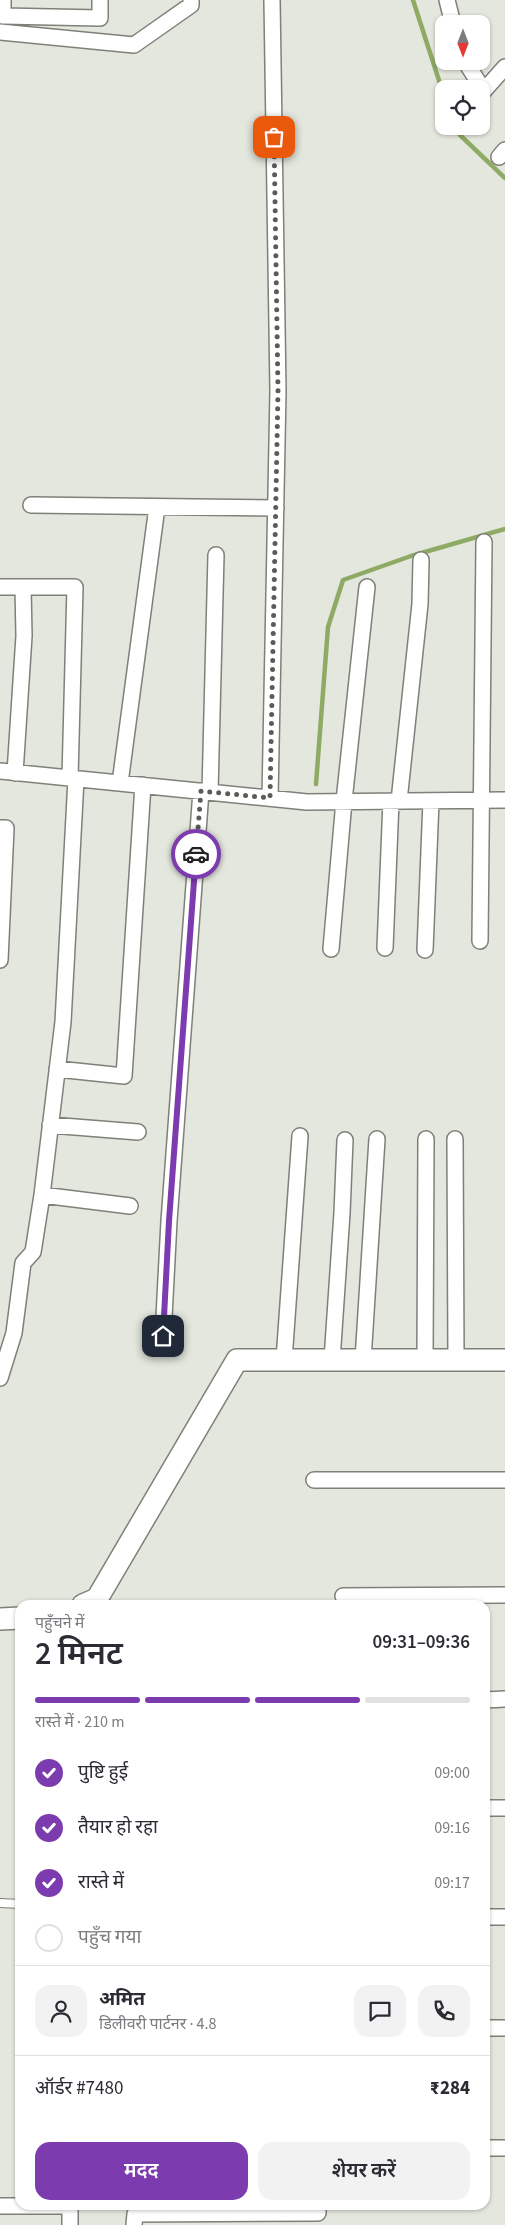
<!DOCTYPE html>
<html lang="hi">
<meta charset="utf-8">
<style>
:root{--surface:#fff;--page:#f2f2f3;--text:#2b2b33;--muted:#7c7c81;--line:#e1e1e2;--accent:#7c3baf}
body{margin:0;font-family:"Source Sans 3","Noto Sans Devanagari",sans-serif;background:var(--page);color:var(--text);height:100vh;display:flex;flex-direction:column;font-size:19px;white-space:nowrap}
*{box-sizing:border-box;margin:0}
p{font-size:16px;color:var(--muted)}
.icon{flex:none;width:28px;height:28px;fill:none;stroke:currentColor;stroke-width:2;stroke-linecap:round;stroke-linejoin:round}
.map{position:relative;flex:1;overflow:hidden}
.sheet{position:absolute;left:15px;top:1600px;width:475px;height:610px;display:flex;flex-direction:column;background:var(--surface);border-radius:15px;box-shadow:0 1px 4px #0004}
.sheet>*{flex:none}
.needle{width:32px;rotate:180deg}
.controls{position:absolute;left:435px;top:15px;display:grid;gap:10px}
.controls a{display:grid;place-items:center;width:55px;height:55px;border-radius:10px;background:var(--surface);box-shadow:0 1px 4px #0004;font-size:25px}
.pin{position:absolute;display:grid;place-items:center;width:42px;height:42px;color:#fff;margin:-21px;border-radius:10px;box-shadow:0 2px 8px #0006}
.courier{position:absolute;display:grid;place-items:center;width:50px;height:50px;margin:-25px;border:4px solid #7c3baf;border-radius:50%;background:#fff;color:#222;box-shadow:0 1px 6px #0007}
.head em{font-style:normal;font-weight:600}
.head div{display:flex;flex-direction:column-reverse}
.head{display:flex;align-items:center;justify-content:space-between;height:85px;padding:0 20px}
h1{font-size:32px;font-weight:600;line-height:38px}
.bar{display:grid;grid-template-columns:repeat(4,1fr);gap:8px 5px;align-content:center;height:60px;padding:0 20px}
.bar i{height:6px;border-radius:4px;background:var(--line)}
.bar .on{background:var(--accent)}
.bar p{grid-column:span 4}
.line{display:flex;align-items:center;gap:12px;padding:0 20px;border-top:1px solid var(--line)}
.line div{flex:1}
.round{display:grid;place-items:center;flex:none;width:52px;height:52px;border-radius:15px;background:var(--page)}
ol{padding:0 20px;list-style:none}
li{display:flex;align-items:center;gap:15px;height:55px}
li p{margin-inline-start:auto}
li .icon{padding:5px;border-radius:50%;background:var(--accent);color:#fff;stroke-width:4}
li:last-child{color:var(--muted)}
li i{width:28px;height:28px;border:2px solid var(--line);border-radius:50%}
.action{display:flex;gap:10px;margin-top:auto;padding:10px 20px}
.action a{flex:1;height:58px;border-radius:15px;background:var(--accent);color:#fff;font-size:20px;font-weight:600;line-height:58px;text-align:center}
.action a+a{background:var(--page);color:var(--text)}
.map>svg:first-child{display:block}
.lines{fill:none;stroke-linecap:round;stroke-linejoin:round}
.stream{stroke:#8eaa65;stroke-width:4.5}
.lane-casing{stroke:#7d8178;stroke-width:10}
.street-casing{stroke:#7d8178;stroke-width:18}
.secondary-casing{stroke:#7d8178;stroke-width:24}
.lane{stroke:#fff;stroke-width:8}
.street{stroke:#fff;stroke-width:15}
.secondary{stroke:#fff;stroke-width:21}
.done{stroke:#5a5c56;stroke-width:5;stroke-dasharray:0 9}
.route{stroke:#7c3baf;stroke-width:6}
</style>
<div class="map">
<svg width="505" height="2225" viewBox="0 0 505 2225">
<rect width="100%" height="100%" fill="#e3e7dd"/>
<g class="lines">
<!-- stream -->
<path class="stream" d="M413,0L444,96
M456,126L460,135L505,178
M316,784L328,627L343,580L411,556L505,529"/>
<defs>
<path id="lane" d="M0,1903L20,1904"/>
<path id="street" d="M3,0V16L100,18V0
M447,0L453,24
M0,32L134,45L191,5V0
M465,61L484,91
M481,94L505,67
M499,157L505,150
M31,505L276,508
M0,587H75L70,778
M0,771L307,802L505,800
M15,773L24,636L23,587
M120,783L157,507
M210,792L216,555
M270,798L278,391L272,0
M399,801L420,604L421,560
M0,828H6L0,960
M480,941L484,542
M385,948L391,801
M331,949L344,801L367,587
M425,950L431,801
M57,1069L124,1076L143,785
M50,1125L138,1132
M455,1139L456,1360
M42,1195L130,1206
M163,1336L169,1221L201,791
M284,1360L300,1136
M332,1360L342,1213L345,1140
M363,1360L377,1139
M425,1360L426,1139
M0,1378L14,1333L23,1263L33,1252L42,1195L63,1022L76,779
M314,1480H505
M343,1596L505,1595
M485,1700L505,1699
M485,1808H505
M485,1917H505
M485,2028H505
M485,2148H505
M0,2206H70V2225
M134,2225L135,2214L318,2213V2205"/>
<path id="secondary" d="M83,1605L97,1599L237,1360H505
M0,1619L20,1618"/>
</defs>
<!-- lane casing -->
<use href="#lane" class="lane-casing"/>
<!-- street casing -->
<use href="#street" class="street-casing"/>
<!-- secondary casing -->
<use href="#secondary" class="secondary-casing"/>
<!-- lane -->
<use href="#lane" class="lane"/>
<!-- street -->
<use href="#street" class="street"/>
<!-- secondary -->
<use href="#secondary" class="secondary"/>
</g>
<g class="lines">
<!-- done -->
<path class="done" d="M196,854L201,791L270,798L278,391L274,137"/>
<!-- route -->
<path class="route" d="M163,1336L169,1221L196,854"/>
</g>
</svg>
<div class="controls">
<a><svg class="needle" viewBox="-14 -14 28 28"><path d="M0-13l5 13h-10z" fill="#e53935"/><path d="M0 13l5-13h-10z" fill="#7c7c81"/></svg></a>
<a><svg class="icon" aria-label="locate" viewBox="0 0 24 24"><circle cx="12" cy="12" r="6"/><path d="M12 2v4M12 18v4M2 12h4M18 12h4"/></svg></a>
</div>
<div class="pin" style="left:274px;top:137px;background:#ea580c"><svg class="icon" aria-label="bag" viewBox="0 0 24 24"><path d="M5 8h14l-1 12H6zM9 8a3 3 0 0 1 6 0"/></svg></div>
<div class="pin" style="left:163px;top:1336px;background:#1f2937"><svg class="icon" aria-label="home" viewBox="0 0 24 24"><path d="M3 11l9-7 9 7M6 9v11h12V9"/></svg></div>
<div class="courier" style="left:196px;top:854px"><svg class="icon" aria-label="car" viewBox="0 0 24 24"><path d="M5 17H2v-5l4-1 3-4h7l3 4 3 1v5h-3M9 17h6M6 11h13"/><circle cx="7" cy="17" r="2"/><circle cx="17" cy="17" r="2"/></svg></div>
<section class="sheet">
<div class="head"><div><h1>2 मिनट</h1><p>पहुँचने में</p></div><em>09:31–09:36</em></div>
<div class="bar"><i class="on"></i><i class="on"></i><i class="on"></i><i></i><p>रास्ते में · 210 m</p></div>
<ol>
<li><svg class="icon" aria-label="check" viewBox="0 0 24 24"><path d="M5 12l5 5 9-10"/></svg>पुष्टि हुई<p>09:00</p></li>
<li><svg class="icon" aria-label="check" viewBox="0 0 24 24"><path d="M5 12l5 5 9-10"/></svg>तैयार हो रहा<p>09:16</p></li>
<li><svg class="icon" aria-label="check" viewBox="0 0 24 24"><path d="M5 12l5 5 9-10"/></svg>रास्ते में<p>09:17</p></li>
<li><i></i>पहुँच गया</li>
</ol>
<div class="line" style="height:90px"><a class="round"><svg class="icon" aria-label="person" viewBox="0 0 24 24"><circle cx="12" cy="8" r="4"/><path d="M4 21q1-7 8-7t8 7"/></svg></a><div><b>अमित</b><p>डिलीवरी पार्टनर · 4.8</p></div><a class="round"><svg class="icon" aria-label="chat" viewBox="0 0 24 24"><path d="M4 5h16v11H9l-5 4z"/></svg></a><a class="round"><svg class="icon" aria-label="phone" viewBox="0 0 24 24"><path d="M5 4h4l2 5-3 2q2 4 5 5l2-3 5 2v4C11 20 4 13 5 4z"/></svg></a></div>
<div class="line" style="height:65px"><div>ऑर्डर #7480</div><b>₹284</b></div>
<div class="action"><a>मदद</a><a>शेयर करें</a></div>
</section>
</div>
